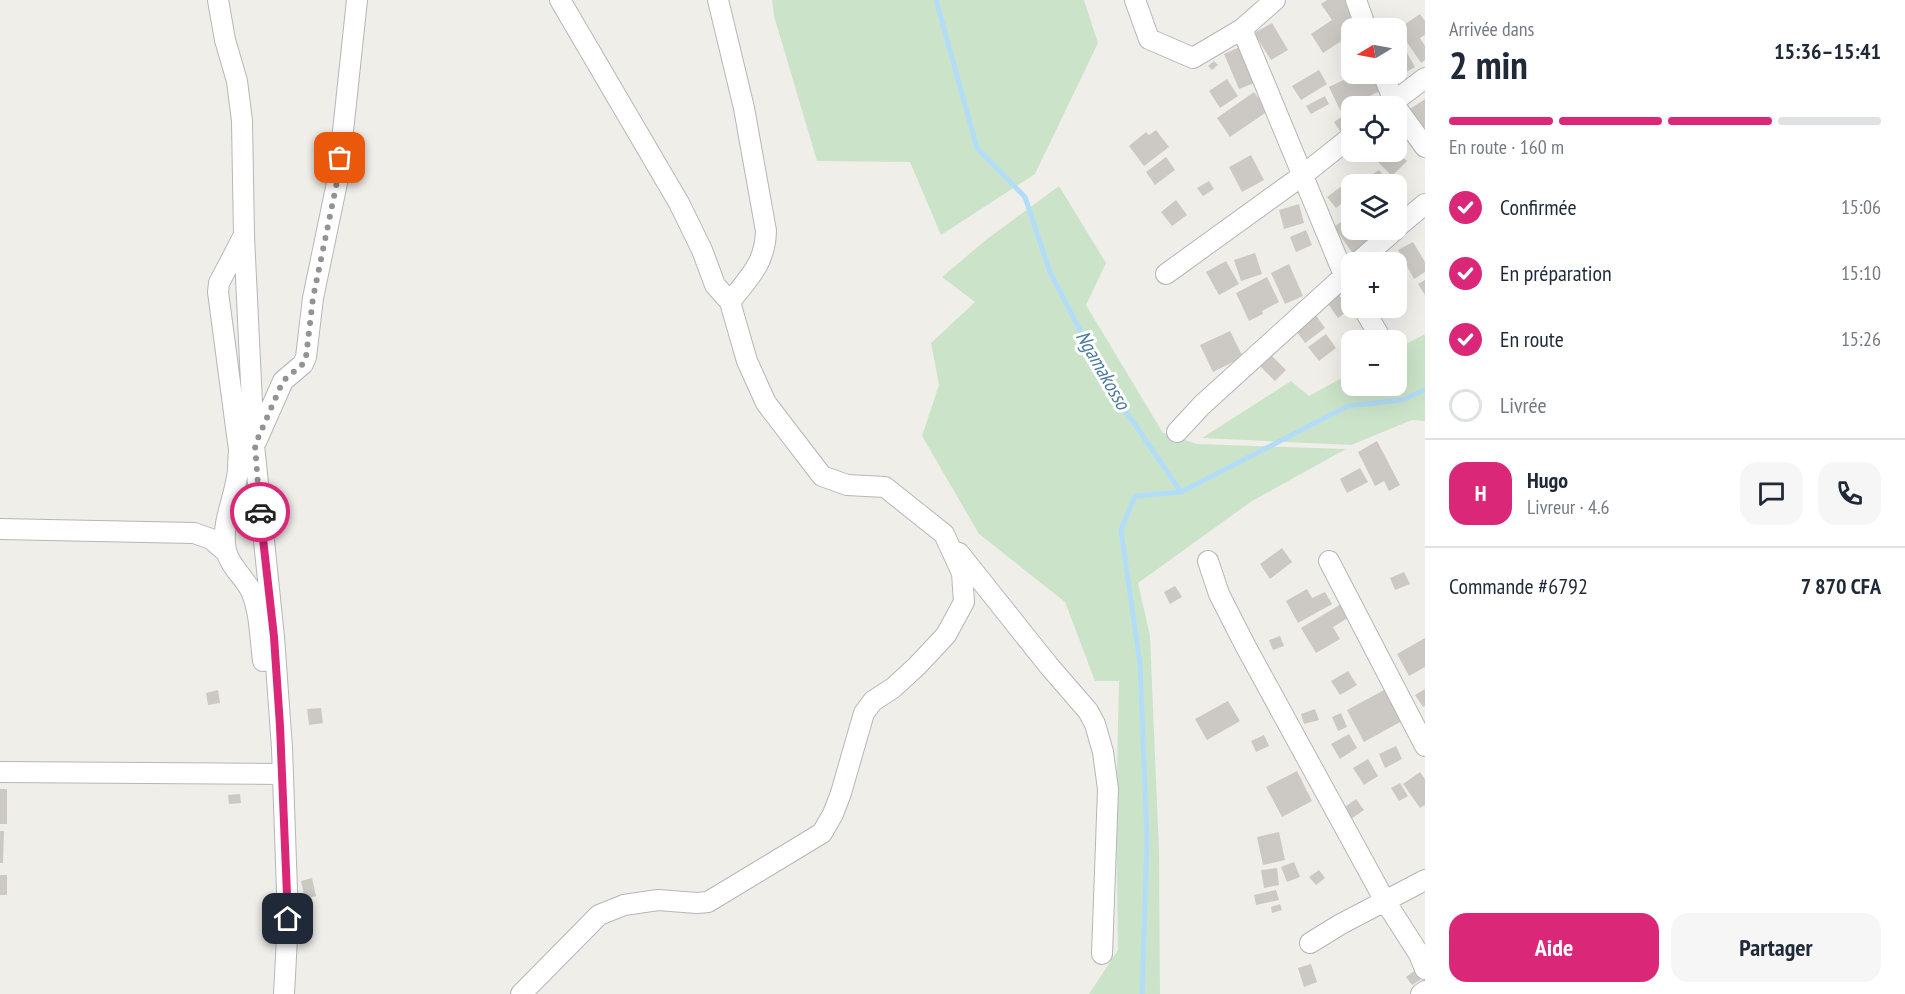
<!DOCTYPE html>
<html lang="fr">
<meta charset="utf-8">
<style>
:root{--surface:#fff;--page:#f6f6f7;--text:#1f2937;--muted:#747a83;--line:#e0e1e3;--accent:#db2777}
body{margin:0;font-family:"PT Sans Narrow",sans-serif;background:var(--page);color:var(--text);height:100vh;display:flex;flex-direction:column;font-size:22px;white-space:nowrap}
*{box-sizing:border-box;margin:0}
p{font-size:20px;color:var(--muted)}
.icon{flex:none;width:33px;height:33px;fill:none;stroke:currentColor;stroke-width:2;stroke-linecap:round;stroke-linejoin:round}
.map{position:relative;flex:1;overflow:hidden}
.drawer{display:flex;flex-direction:column;background:var(--surface);width:480px}
.drawer>*{flex:none}
.needle{width:39px;rotate:260deg}
.buttons{position:absolute;left:1341px;top:18px;display:grid;gap:12px}
.buttons a{display:grid;place-items:center;width:66px;height:66px;border-radius:12px;background:var(--surface);box-shadow:0 6px 24px #0002;font-size:30px}
.pin{position:absolute;display:grid;place-items:center;width:51px;height:51px;color:#fff;margin:-26px;border-radius:12px;box-shadow:0 3px 9px #0006}
.courier{position:absolute;display:grid;place-items:center;width:60px;height:60px;margin:-30px;border:4px solid #db2777;border-radius:50%;background:#fff;color:#222;box-shadow:0 2px 8px #0007}
.head em{font-style:normal;font-weight:600}
.head div{display:flex;flex-direction:column-reverse}
.head{display:flex;align-items:center;justify-content:space-between;height:102px;padding:0 24px}
h1{font-size:39px;font-weight:600;line-height:45px}
.bar{display:grid;grid-template-columns:repeat(4,1fr);gap:9px 6px;align-content:center;height:72px;padding:0 24px}
.bar i{height:8px;border-radius:4px;background:var(--line)}
.bar .current{background:var(--accent)}
.bar p{grid-column:span 4}
.line{display:flex;align-items:center;gap:15px;padding:0 24px;border-top:2px solid var(--line)}
.line div{flex:1}
.round{display:grid;place-items:center;flex:none;width:63px;height:63px;border-radius:18px;background:var(--page)}
ol{padding:0 24px;list-style:none}
li{display:flex;align-items:center;gap:18px;height:66px}
li p{margin-inline-start:auto}
li .icon{padding:6px;border-radius:50%;background:var(--accent);color:#fff;stroke-width:4}
li:last-child{color:var(--muted)}
li i{width:33px;height:33px;border:3px solid var(--line);border-radius:50%}
.button{display:flex;gap:12px;margin-top:auto;padding:12px 24px}
.button a{flex:1;height:69px;border-radius:18px;background:var(--accent);color:#fff;font-size:24px;font-weight:600;line-height:69px;text-align:center}
.button a+a{background:var(--page);color:var(--text)}
main{display:flex;flex:1;min-height:0}
.map>svg:first-child{display:block}
.green{fill:#cbe4c9}
.lines{fill:none;stroke-linecap:round;stroke-linejoin:round}
.stream{stroke:#b3ddf6;stroke-width:5}
.building{fill:#ccc9c5}
.street-casing{stroke:#b4b6b9;stroke-width:22}
.street{stroke:#fff;stroke-width:20}
.done{stroke:#929494;stroke-width:6;stroke-dasharray:0 10.8}
.route{stroke:#db2777;stroke-width:8}
.labels{text-anchor:middle;stroke-width:6;stroke-linejoin:round;paint-order:stroke}
.water-label{font-size:20px;font-style:italic;fill:#4c7a9f;stroke:#fff}
</style>
<main>
<div class="map">
<svg width="1425" height="994" viewBox="0 0 1425 994">
<rect width="100%" height="100%" fill="#f0eee9"/>
<!-- green -->
<path class="green" d="M772,0H1084L1098,43L1035,174L941,235L910,162L817,161L774,16Z
M1059,186L1106,263L1086,305L1163,433L1197,444L1346,449L1252,501L1138,583L1150,636L1159,851L1160,994H1089L1118,950L1116,813L1119,681H1095L1065,602L979,534L922,436L939,385L931,343L975,302L942,277L987,239Z
M1425,334V421L1412,420L1351,445L1202,438L1291,381L1309,396L1351,373L1352,386H1396L1397,349Z"/>
<g class="lines">
<!-- stream -->
<path class="stream" d="M936,0L977,148L1025,197L1050,272L1108,385L1181,492L1348,406L1402,400L1425,390
M1142,994L1147,840L1140,664L1121,530L1135,496L1181,492"/>
</g>
<!-- building -->
<path class="building" d="M1327,0H1345L1363,27L1352,28V34L1323,53L1311,34L1332,20L1321,4Z
M1420,14L1425,21V35L1420,38L1425,46V60L1421,63L1398,29Z
M1272,23L1288,50L1271,60L1254,33Z
M1396,34L1415,67L1401,75L1396,67Z
M1242,46L1257,82L1239,89L1224,54Z
M1214,61L1218,65L1212,70L1208,66Z
M1319,70L1327,84L1301,100L1292,86Z
M1356,74H1371L1380,91L1340,110L1329,87Z
M1227,79L1238,96L1220,108L1209,91Z
M1254,92L1268,111L1230,137L1217,118Z
M1325,96L1329,104L1311,114L1306,106Z
M1425,99V128L1423,129L1410,109Z
M1347,113L1352,120V128L1342,134L1334,122Z
M1156,130L1169,147L1144,166L1129,146L1146,132L1149,135Z
M1388,152H1397L1407,161L1392,176L1378,162Z
M1251,155L1264,180L1242,192L1229,167Z
M1166,157L1175,170L1155,185L1146,172Z
M1379,170L1387,180L1382,184H1359Z
M1209,181L1214,189L1203,196L1197,188Z
M1342,186L1350,196L1336,208L1327,197Z
M1176,200L1187,215L1172,226L1161,212Z
M1299,204L1304,223L1284,229L1279,210Z
M1352,214V230H1370L1377,238L1354,255L1334,227Z
M1306,230L1312,245L1296,252L1290,237Z
M1413,242L1425,262V272L1414,279L1398,250Z
M1255,253L1262,274L1241,281L1234,260Z
M1395,256L1406,275L1396,281V262H1384Z
M1226,261L1239,284L1219,295L1206,272Z
M1289,264L1303,296L1285,304L1271,273Z
M1267,277L1279,302L1262,311L1263,314L1249,321L1236,293Z
M1425,280V295L1418,284Z
M1338,293L1349,310L1338,318L1326,301Z
M1315,314L1325,328L1305,343L1295,329Z
M1230,331L1243,357L1213,372L1200,345Z
M1326,334L1336,348L1319,361L1308,347Z
M1271,355L1286,370L1275,381L1260,366Z
M1377,441L1400,485L1389,491L1384,481L1375,486L1358,452Z
M1360,468L1368,482L1347,493L1340,479Z
M1282,548L1292,562L1270,579L1260,564Z
M1404,572L1410,584L1395,590L1390,578Z
M1175,586L1182,597L1170,604L1164,592Z
M1307,589L1312,598L1325,592L1332,604L1298,623L1286,601Z
M1343,603L1351,616L1333,627L1340,639L1316,653L1301,628Z
M1280,636L1284,646L1273,650L1269,640Z
M1425,638V667L1409,676L1397,654Z
M1348,671L1357,685L1340,695L1331,681Z
M1386,689L1402,721L1364,742L1347,710Z
M1425,689V706L1423,707L1415,695Z
M218,690L220,703L208,705L206,693Z
M1228,701L1240,721L1207,740L1195,719Z
M321,708L323,723L309,725L307,709Z
M1315,709L1319,720L1304,724L1301,714Z
M1341,713L1347,727L1338,731L1332,717Z
M1349,734L1357,748L1340,759L1331,744Z
M1264,735L1269,746L1256,752L1251,741Z
M1396,746L1402,759L1385,768L1379,754Z
M1368,759L1378,776L1364,785L1353,768Z
M1297,771L1312,801L1282,817L1266,787Z
M1420,772L1425,779V805L1420,808L1403,784Z
M1400,783L1408,796L1399,801L1391,788Z
M0,789H7V824H0Z
M240,794L241,803L229,804L228,795Z
M1356,799L1364,810L1351,819L1343,808Z
M0,831H4L3,863H0Z
M1279,832L1285,860L1263,865L1257,837Z
M1294,862L1300,877L1287,882L1281,867Z
M1277,868L1279,885L1264,888L1261,870Z
M1319,870L1325,878L1316,885L1309,877Z
M0,875H7V895H0Z
M312,878L316,896L305,899L301,881Z
M1276,890L1279,900L1256,905L1254,895Z
M1280,904L1282,910L1272,913L1271,907Z
M1311,964L1317,982L1304,987L1298,968Z
M1417,969L1423,978L1412,985L1406,977Z"/>
<g class="lines">
<defs>
<path id="street" d="M218,0L225,40L237,81L242,121L244,236L254,445L274,637L282,748L288,919L284,994
M718,0L744,108L766,231C765,264 749,277 730,302
M1135,0L1149,39L1193,58L1242,29L1275,0
M1356,0L1366,28
M1242,29L1344,275L1352,288
M1383,74L1396,106
M1388,106L1425,78
M1396,107L1425,147
M1396,228L1425,204
M243,237L219,283L218,292L239,450C238,461 239,471 236,482C232,504 221,527 226,550C229,565 242,575 250,589C260,609 260,638 263,661
M1358,262L1395,230
M1166,274L1303,175L1352,136
M1363,308L1382,340
M1177,432L1202,405L1352,269
M256,442L283,381L303,364L306,357L313,298L338,178L357,0
M0,529L194,533L211,539L226,552
M959,553L1049,666L1088,711L1095,724L1103,752L1108,789L1102,954
M1208,561L1219,594L1246,647L1385,901L1419,954L1425,969
M1329,561L1425,746
M0,772L282,774
M1310,943L1341,924L1425,880
M521,994L599,915L624,905L658,900L697,903L708,902L822,833L833,814L841,793L864,713L873,701L893,688L917,666L946,635L964,602L962,573L944,534L885,487L847,485L822,476L766,403L747,361L730,302L715,285L702,250L679,203L560,0
M1421,994L1425,991"/>
</defs>
<!-- street casing -->
<use href="#street" class="street-casing"/>
<!-- street -->
<use href="#street" class="street"/>
</g>
<g class="lines">
<!-- done -->
<path class="done" d="M260,512L255,445L283,381L303,364L306,357L313,298L338,177L340,158"/>
<!-- route -->
<path class="route" d="M260,512L274,637L280,726L288,919"/>
</g>
<g class="labels">
<!-- water labels -->
<g class="water-label">
<text transform="translate(1103 370) rotate(60)" y="7">Ngamakosso</text>
</g>
</g>
</svg>
<div class="buttons">
<a><svg class="needle" viewBox="-14 -14 28 28"><path d="M0-13l5 13h-10z" fill="#e53935"/><path d="M0 13l5-13h-10z" fill="#747a83"/></svg></a>
<a><svg class="icon" aria-label="locate" viewBox="0 0 24 24"><circle cx="12" cy="12" r="6"/><path d="M12 2v4M12 18v4M2 12h4M18 12h4"/></svg></a>
<a><svg class="icon" aria-label="layers" viewBox="0 0 24 24"><path d="M12 4l9 5-9 5-9-5zM3 14l9 5 9-5"/></svg></a>
<a>+</a>
<a>−</a>
</div>
<div class="pin" style="left:340px;top:158px;background:#ea580c"><svg class="icon" aria-label="bag" viewBox="0 0 24 24"><path d="M5 8h14l-1 12H6zM9 8a3 3 0 0 1 6 0"/></svg></div>
<div class="pin" style="left:288px;top:919px;background:#1f2937"><svg class="icon" aria-label="home" viewBox="0 0 24 24"><path d="M3 11l9-7 9 7M6 9v11h12V9"/></svg></div>
<div class="courier" style="left:260px;top:512px"><svg class="icon" aria-label="car" viewBox="0 0 24 24"><path d="M5 17H2v-5l4-1 3-4h7l3 4 3 1v5h-3M9 17h6M6 11h13"/><circle cx="7" cy="17" r="2"/><circle cx="17" cy="17" r="2"/></svg></div>
</div>
<section class="drawer">
<div class="head"><div><h1>2 min</h1><p>Arrivée dans</p></div><em>15:36–15:41</em></div>
<div class="bar"><i class="current"></i><i class="current"></i><i class="current"></i><i></i><p>En route · 160 m</p></div>
<ol>
<li><svg class="icon" aria-label="check" viewBox="0 0 24 24"><path d="M5 12l5 5 9-10"/></svg>Confirmée<p>15:06</p></li>
<li><svg class="icon" aria-label="check" viewBox="0 0 24 24"><path d="M5 12l5 5 9-10"/></svg>En préparation<p>15:10</p></li>
<li><svg class="icon" aria-label="check" viewBox="0 0 24 24"><path d="M5 12l5 5 9-10"/></svg>En route<p>15:26</p></li>
<li><i></i>Livrée</li>
</ol>
<div class="line" style="height:108px"><b class="round" style="background:var(--accent);color:#fff">H</b><div><b>Hugo</b><p>Livreur · 4.6</p></div><a class="round"><svg class="icon" aria-label="chat" viewBox="0 0 24 24"><path d="M4 5h16v11H9l-5 4z"/></svg></a><a class="round"><svg class="icon" aria-label="phone" viewBox="0 0 24 24"><path d="M5 4h4l2 5-3 2q2 4 5 5l2-3 5 2v4C11 20 4 13 5 4z"/></svg></a></div>
<div class="line" style="height:78px"><div>Commande #6792</div><b>7 870 CFA</b></div>
<div class="button"><a>Aide</a><a>Partager</a></div>
</section>
</main>
